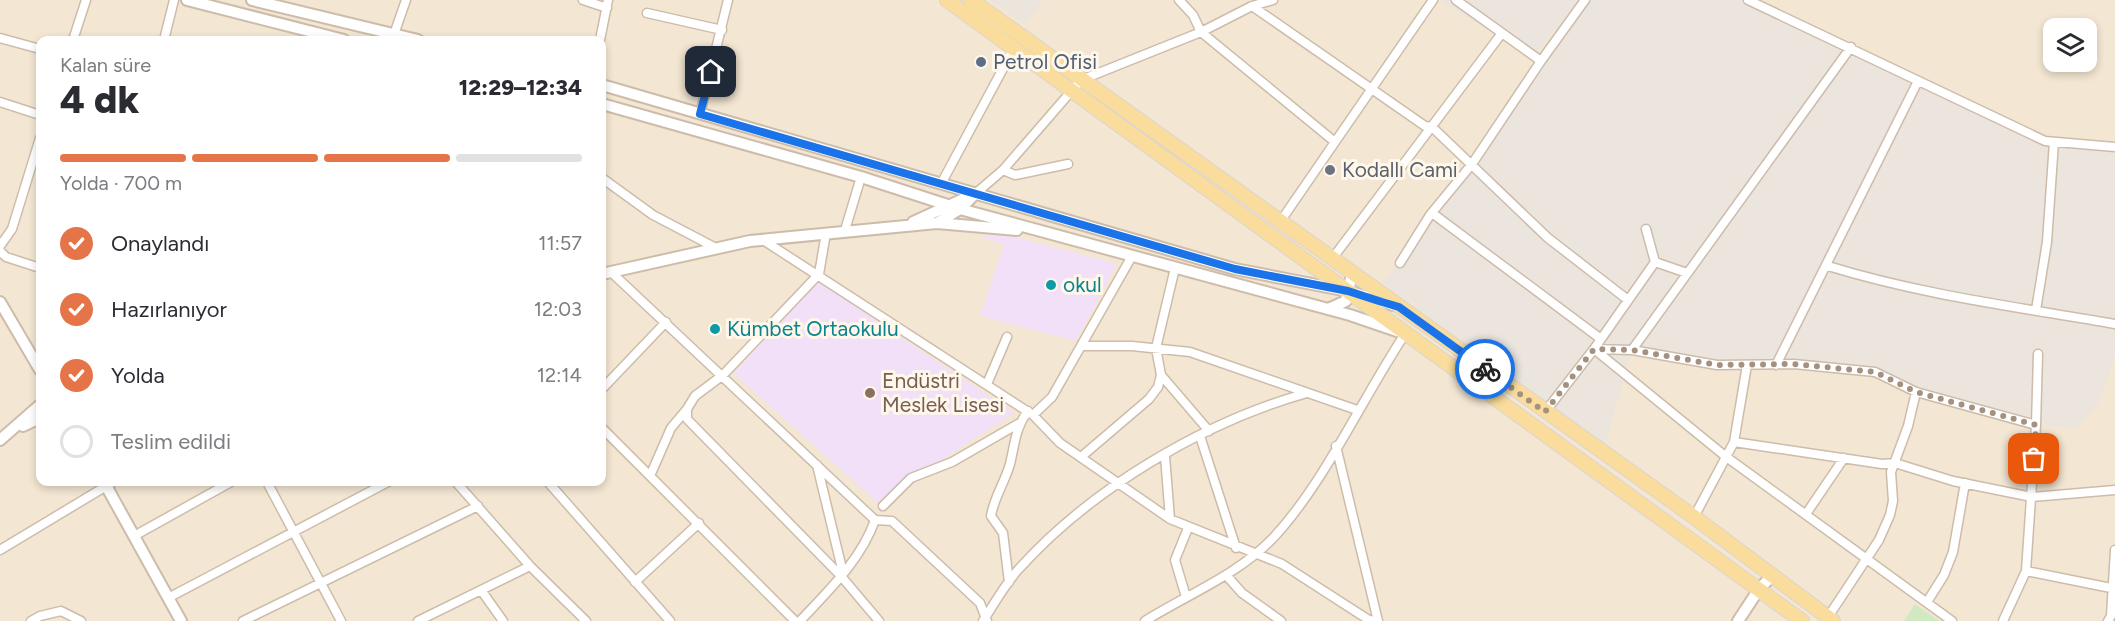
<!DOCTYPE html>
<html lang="tr">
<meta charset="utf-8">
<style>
:root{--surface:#fff;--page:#f2f2f3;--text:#2b2b33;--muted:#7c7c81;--line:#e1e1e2;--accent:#e57549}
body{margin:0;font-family:Figtree,sans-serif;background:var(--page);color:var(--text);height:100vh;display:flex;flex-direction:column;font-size:22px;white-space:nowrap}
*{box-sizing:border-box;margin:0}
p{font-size:20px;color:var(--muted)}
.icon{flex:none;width:33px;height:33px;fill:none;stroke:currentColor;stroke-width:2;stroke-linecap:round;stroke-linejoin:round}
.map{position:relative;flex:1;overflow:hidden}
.details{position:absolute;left:36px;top:36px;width:570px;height:450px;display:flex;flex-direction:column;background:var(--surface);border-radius:12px;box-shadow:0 3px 9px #0003}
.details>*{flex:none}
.tools{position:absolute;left:2043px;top:18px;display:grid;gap:12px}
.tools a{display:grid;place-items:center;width:54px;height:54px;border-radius:12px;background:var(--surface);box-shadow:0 3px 9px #0003;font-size:30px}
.pin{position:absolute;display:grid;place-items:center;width:51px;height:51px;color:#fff;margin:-26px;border-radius:12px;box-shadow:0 3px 9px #0006}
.courier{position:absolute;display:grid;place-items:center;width:60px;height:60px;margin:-30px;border:4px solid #1a73e8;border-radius:50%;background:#fff;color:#222;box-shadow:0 2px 8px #0007}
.summary em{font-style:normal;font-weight:800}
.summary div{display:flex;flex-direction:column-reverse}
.summary{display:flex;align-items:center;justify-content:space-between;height:102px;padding:0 24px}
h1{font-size:39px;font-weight:800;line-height:45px}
.bar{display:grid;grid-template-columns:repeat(4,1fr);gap:9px 6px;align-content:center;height:72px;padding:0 24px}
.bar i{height:8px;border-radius:4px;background:var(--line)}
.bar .active{background:var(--accent)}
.bar p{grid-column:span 4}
ol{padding:0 24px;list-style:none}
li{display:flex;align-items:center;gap:18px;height:66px}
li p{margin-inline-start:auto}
li .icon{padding:6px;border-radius:50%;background:var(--accent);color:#fff;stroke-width:4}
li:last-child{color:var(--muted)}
li i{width:33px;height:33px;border:3px solid var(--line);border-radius:50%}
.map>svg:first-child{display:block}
.residential{fill:#f3e6d2;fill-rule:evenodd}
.industrial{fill:#ebe5de}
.education{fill:#f1e0f8}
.green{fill:#d0e9c2}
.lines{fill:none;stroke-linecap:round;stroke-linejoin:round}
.minor-casing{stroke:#cdbcaa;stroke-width:11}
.tertiary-casing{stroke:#cdbcaa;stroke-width:14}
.primary-casing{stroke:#dbd4d0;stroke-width:16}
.minor{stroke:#fff;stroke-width:8}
.tertiary{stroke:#fff;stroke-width:10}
.primary{stroke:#fadd9c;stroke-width:14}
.done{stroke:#a49180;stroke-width:6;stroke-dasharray:0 10.8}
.route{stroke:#1a73e8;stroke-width:8}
.service-dot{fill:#5c6f8a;stroke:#fff8ea;stroke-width:2}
.worship-dot{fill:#6b7280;stroke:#fff8ea;stroke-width:2}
.culture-dot{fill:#0f9aa8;stroke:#fff8ea;stroke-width:2}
.education-dot{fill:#8d6e63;stroke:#fff8ea;stroke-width:2}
.labels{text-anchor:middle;stroke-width:6;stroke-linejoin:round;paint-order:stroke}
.service-label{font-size:21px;fill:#4e5e75;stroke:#fff8ea;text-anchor:start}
.worship-label{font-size:21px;fill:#5b616d;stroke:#fff8ea;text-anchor:start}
.culture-label{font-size:21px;fill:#0d838f;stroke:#fff8ea;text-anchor:start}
.education-label{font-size:21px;fill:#785e54;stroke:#fff8ea;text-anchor:start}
</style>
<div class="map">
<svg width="2115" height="621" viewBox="0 0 2115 621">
<rect width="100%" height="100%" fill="#fcf4e3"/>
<!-- residential -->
<path class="residential" d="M0,0H2115V621H0ZM2054,28H2086V62H2054ZM40,40H602V482H40Z"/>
<!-- industrial -->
<path class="industrial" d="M990,0H1043L1026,25Z
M1439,0H1749L2054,142L2115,149V357L2098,404L2077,428L2036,425L1916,392L1875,372L1747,365L1632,350L1605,447L1382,282L1400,263L1541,61L1560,22L1533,58Z"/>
<!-- education -->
<path class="education" d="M1008,235L1117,264L1076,341L980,316L1004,245L981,236Z
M819,282L1014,413L934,465L885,509L733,373Z"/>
<!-- green -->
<path class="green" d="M1915,604L1939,621H1904Z"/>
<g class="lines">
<defs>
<path id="minor" d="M583,0L607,8
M1179,0L1193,15L1201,32L1335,142L1280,222
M1748,0L2045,141L2115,147
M1252,6L1425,126L1432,127L1548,238L1628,300
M647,13L722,30
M0,38L40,49
M73,40L86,0
M164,40L174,0
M392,40L406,0
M600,40L608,0
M1541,61L1585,0
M0,102L40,115
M700,114L728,0
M1335,142L1433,0
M1003,170L1015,175L1068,164
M602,178L653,215L716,248
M941,184L1014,48
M975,194L1003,170L1081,80L1201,32L1252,6L1273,0
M1432,213L1601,339
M1646,229L1655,262L1594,349L1725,456L1952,621
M845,230L861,177
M826,233L819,274L723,375L695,396L687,409V419L841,576L879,621
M763,240L1033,415L1060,443L1170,519L1282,564L1369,620L1375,621
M0,246L12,229L40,138
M0,251L6,257L40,268
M1332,259L1502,33
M1655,262L1687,273
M1400,263L1430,215L1472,164L1541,61L1456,0
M1828,266C1922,295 2018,307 2115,324
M611,272L875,520L892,521L980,603L987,621
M2036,310L2047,242L2054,142
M1081,346H1132L1190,352L1357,410
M1632,350L1851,47
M1776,365L1918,81
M1161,375L1209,431
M987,384L1007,337
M602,389L666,322
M1545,412L1594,349L1632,350L1717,365L1794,364L1875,372L1916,392L2036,425L2026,571L2003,621
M1033,415L1052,397L1132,256
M2036,425L2038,354
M602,428L795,621
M1200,436L1236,548
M1734,442L1882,464L1895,463L1953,481L2032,497L2115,490
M1336,446L1378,621
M1165,456L1170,519
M1081,457L1149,399L1158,387L1161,375L1156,348L1175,268
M817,465L843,573
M650,476L671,428L687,409
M267,482L341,621
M456,482L530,566L586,621
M548,482L670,621
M883,506L911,478L952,462L1018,424
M1806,514L1844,458
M1694,517L1734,442L1747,365
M134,536L231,482
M0,550L113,482
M2026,571L2111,588L2115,592
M1226,575L1242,593L1281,621
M635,582L699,523
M1009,582L1003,533L991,516C994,497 1005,482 1010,464C1015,444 1015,428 1028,411
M481,590L503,621
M1186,597L1175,560L1188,528
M168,598L388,482
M1927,602L1944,575L1953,552L1965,483
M1828,617L1879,540L1890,515L1893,501L1891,472L1908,426L1916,392
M31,621L40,616L61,611L81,621
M243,621L478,506
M418,621L530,566
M800,621C828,591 861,560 875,520
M983,621C994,604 1004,586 1017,571C1089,490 1203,422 1307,393
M1145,621C1188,594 1238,575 1274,537C1325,482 1363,397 1405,334
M2108,621L2111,616L2115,550"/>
<path id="tertiary" d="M187,0L344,40
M252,0L418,40
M602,85L1235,269L1348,291L1393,305
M602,104L861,177L960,209L1350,315L1397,331
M913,222L972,195
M937,223L1017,230
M602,274L750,241L937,223L960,209L975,194
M0,302L40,370
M1328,309L1346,301L1352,274
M23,426L40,418
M0,440L40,405
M104,482L181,621
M1738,621L1759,589L1773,575"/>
<path id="primary" d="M947,0L1802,621
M971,0L1694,517L1833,621"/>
</defs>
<!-- minor casing -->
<use href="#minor" class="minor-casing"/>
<!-- tertiary casing -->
<use href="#tertiary" class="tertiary-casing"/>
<!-- primary casing -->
<use href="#primary" class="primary-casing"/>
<!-- minor -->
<use href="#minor" class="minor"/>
<!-- tertiary -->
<use href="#tertiary" class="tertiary"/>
<!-- primary -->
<use href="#primary" class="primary"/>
</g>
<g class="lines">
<!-- done -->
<path class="done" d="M1485,369L1545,412L1594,349L1632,350L1717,365L1794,364L1875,372L1916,392L2036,425L2034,459"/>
<!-- route -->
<path class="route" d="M711,72L700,114L1235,269L1348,291L1382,302L1399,307L1485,369"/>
</g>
<!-- markers -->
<circle class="service-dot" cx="981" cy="62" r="6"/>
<circle class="worship-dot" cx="1330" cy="170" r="6"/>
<g class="culture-dot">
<circle cx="1051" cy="285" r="6"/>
<circle cx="715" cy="329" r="6"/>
</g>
<circle class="education-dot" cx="870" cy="393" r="6"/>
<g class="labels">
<!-- service labels -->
<g class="service-label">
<text x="993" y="69">Petrol Ofisi</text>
</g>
<!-- worship labels -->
<g class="worship-label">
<text x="1342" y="177">Kodallı Cami</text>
</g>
<!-- culture labels -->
<g class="culture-label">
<text x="1063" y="292">okul</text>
<text x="727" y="336">Kümbet Ortaokulu</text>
</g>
<!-- education labels -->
<g class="education-label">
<text x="882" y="388">Endüstri<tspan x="882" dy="24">Meslek Lisesi</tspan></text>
</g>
</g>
</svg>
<div class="tools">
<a><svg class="icon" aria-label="layers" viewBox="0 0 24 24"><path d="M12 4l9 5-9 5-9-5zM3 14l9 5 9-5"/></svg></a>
</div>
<div class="pin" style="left:2034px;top:459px;background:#ea580c"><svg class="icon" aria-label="bag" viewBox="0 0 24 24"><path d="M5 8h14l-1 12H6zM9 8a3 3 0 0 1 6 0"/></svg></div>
<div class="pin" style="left:711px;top:72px;background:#1f2937"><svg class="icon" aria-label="home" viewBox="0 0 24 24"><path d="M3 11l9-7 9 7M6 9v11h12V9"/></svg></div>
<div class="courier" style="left:1485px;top:369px"><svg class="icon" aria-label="bike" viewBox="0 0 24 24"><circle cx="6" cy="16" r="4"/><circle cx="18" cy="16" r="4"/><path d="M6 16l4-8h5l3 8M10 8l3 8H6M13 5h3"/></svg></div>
<section class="details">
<div class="summary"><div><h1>4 dk</h1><p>Kalan süre</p></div><em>12:29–12:34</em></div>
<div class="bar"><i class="active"></i><i class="active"></i><i class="active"></i><i></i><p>Yolda · 700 m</p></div>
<ol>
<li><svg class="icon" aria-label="check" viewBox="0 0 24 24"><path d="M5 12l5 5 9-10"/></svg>Onaylandı<p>11:57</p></li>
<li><svg class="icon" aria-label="check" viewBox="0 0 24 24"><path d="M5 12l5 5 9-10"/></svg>Hazırlanıyor<p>12:03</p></li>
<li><svg class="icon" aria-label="check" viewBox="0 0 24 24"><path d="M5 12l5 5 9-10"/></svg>Yolda<p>12:14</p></li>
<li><i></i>Teslim edildi</li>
</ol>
</section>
</div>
